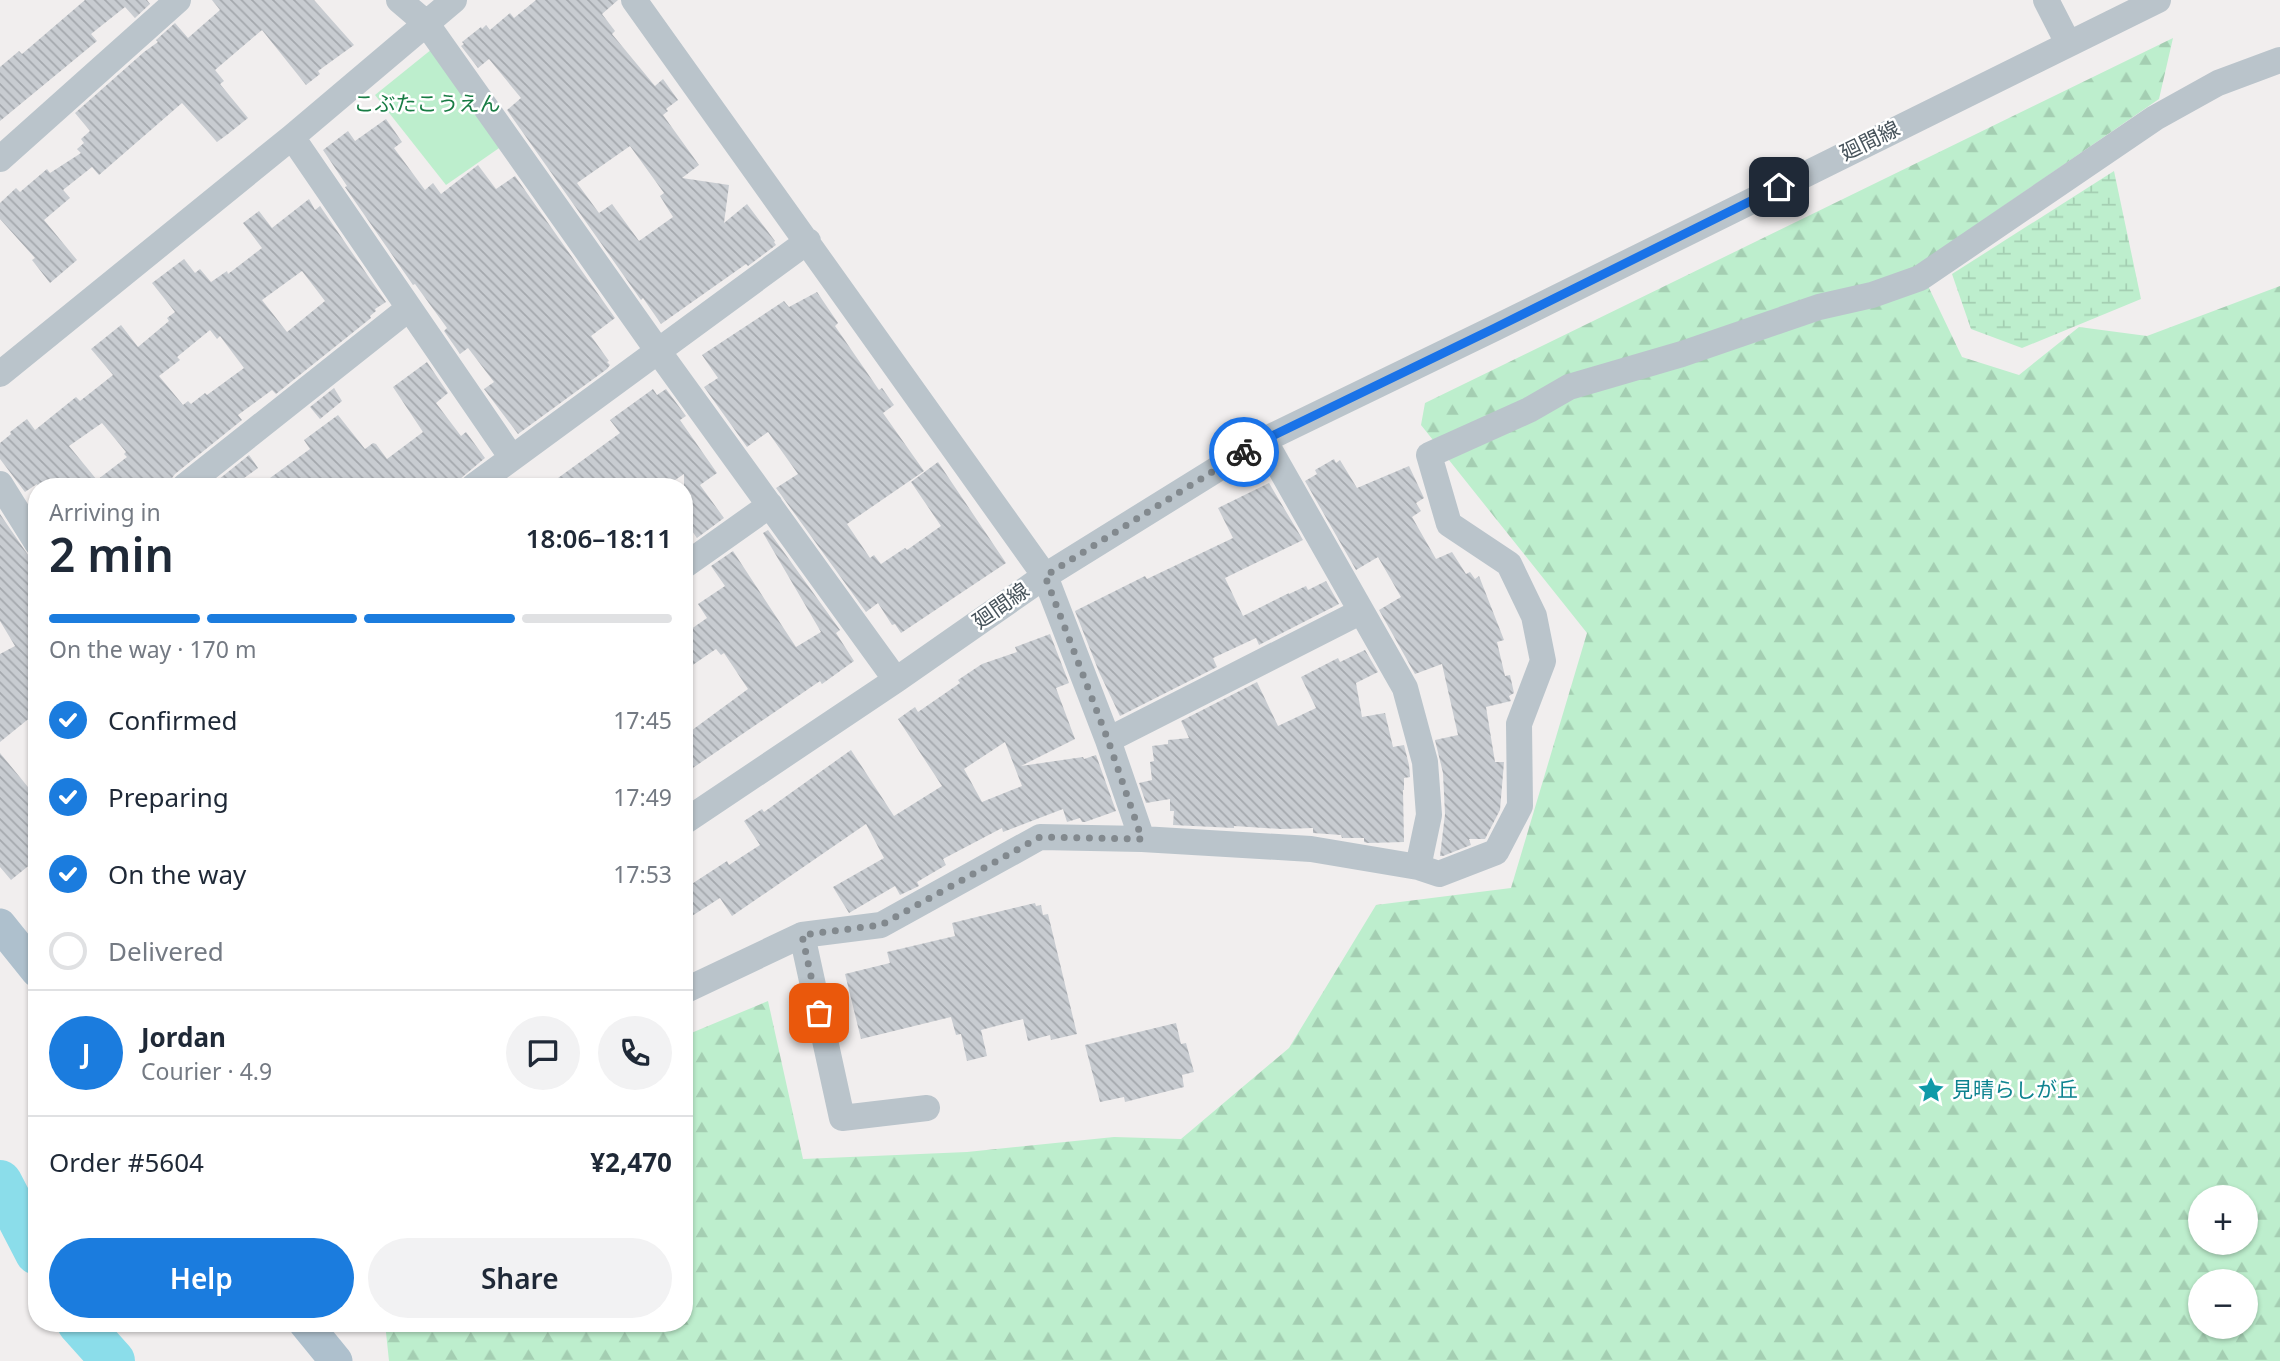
<!DOCTYPE html>
<meta charset="utf-8">
<style>
:root{--surface:#fff;--page:#f2f2f3;--text:#1f2937;--muted:#747a83;--line:#e0e1e3;--accent:#1b7cde}
body{margin:0;font-family:"Noto Sans","Noto Sans JP",sans-serif;background:var(--page);color:var(--text);height:100vh;display:flex;flex-direction:column;font-size:26px;white-space:nowrap}
*{box-sizing:border-box;margin:0}
p{font-size:23px;color:var(--muted)}
.icon{flex:none;width:38px;height:38px;fill:none;stroke:currentColor;stroke-width:2;stroke-linecap:round;stroke-linejoin:round}
.map{position:relative;flex:1;overflow:hidden}
.panel{position:absolute;left:28px;top:478px;width:665px;height:854px;display:flex;flex-direction:column;background:var(--surface);border-radius:28px;box-shadow:0 2px 5px #0004}
.panel>*{flex:none}
.buttons{position:absolute;left:2188px;top:1185px;display:grid;gap:14px}
.buttons a{display:grid;place-items:center;width:70px;height:70px;border-radius:50%;background:var(--surface);box-shadow:0 2px 5px #0004;font-size:35px}
.pin{position:absolute;display:grid;place-items:center;width:60px;height:60px;color:#fff;margin:-30px;border-radius:14px;box-shadow:0 4px 10px #0006}
.courier{position:absolute;display:grid;place-items:center;width:70px;height:70px;margin:-35px;border:5px solid #1a73e8;border-radius:50%;background:#fff;color:#222;box-shadow:0 2px 9px #0007}
.head em{font-style:normal;font-weight:600}
.head div{display:flex;flex-direction:column-reverse}
.head{display:flex;align-items:center;justify-content:space-between;height:119px;padding:0 21px}
h1{font-size:46px;font-weight:600;line-height:52px}
.bar{display:grid;grid-template-columns:repeat(4,1fr);gap:10px 7px;align-content:center;height:84px;padding:0 21px}
.bar i{height:9px;border-radius:5px;background:var(--line)}
.bar .current{background:var(--accent)}
.bar p{grid-column:span 4}
.line{display:flex;align-items:center;gap:18px;padding:0 21px;border-top:2px solid var(--line)}
.line div{flex:1}
.round{display:grid;place-items:center;flex:none;width:74px;height:74px;border-radius:37px;background:var(--page)}
ol{padding:0 21px;list-style:none}
li{display:flex;align-items:center;gap:21px;height:77px}
li p{margin-inline-start:auto}
li .icon{padding:7px;border-radius:50%;background:var(--accent);color:#fff;stroke-width:4}
li:last-child{color:var(--muted)}
li i{width:38px;height:38px;border:4px solid var(--line);border-radius:50%}
.cta{display:flex;gap:14px;margin-top:auto;padding:14px 21px}
.cta a{flex:1;height:80px;border-radius:42px;background:var(--accent);color:#fff;font-size:28px;font-weight:600;line-height:80px;text-align:center}
.cta a+a{background:var(--page);color:var(--text)}
.map>svg:first-child{display:block}
.forest{fill:url(#forest-firs);fill-rule:evenodd}
.wetland{fill:url(#wetland-marsh)}
.park{fill:#bdeecd}
.lines{fill:none;stroke-linecap:round;stroke-linejoin:round}
.river{stroke:#8bddea;stroke-width:44}
.building{fill:url(#building-back-hatch);fill-rule:evenodd}
.minor{stroke:#bac4cb;stroke-width:26}
.major{stroke:#aec0cd;stroke-width:33}
.done{stroke:#82898e;stroke-width:7;stroke-dasharray:0 12.6}
.route{stroke:#1a73e8;stroke-width:9}
.labels{text-anchor:middle;stroke-width:5;stroke-linejoin:round;paint-order:stroke}
.park-label{font-size:21px;fill:#187c44;stroke:#fff}
.street-label{font-size:21px;fill:#47535b;stroke:#fff}
.culture-label{font-size:21px;fill:#0d838f;stroke:#fff;text-anchor:start}
</style>
<div class="map">
<svg width="2280" height="1361" viewBox="0 0 2280 1361">
<defs>
<pattern id="forest-firs" width="22" height="20" patternUnits="userSpaceOnUse" patternTransform="scale(1.75)"><rect width="22" height="20" fill="#bdeecd"/><path d="M5 1l3.5 6h-7zM16 11l3.5 6h-7z" fill="#a4ceb2"/></pattern>
<pattern id="wetland-marsh" width="20" height="14" patternUnits="userSpaceOnUse" patternTransform="scale(1.75)"><rect width="20" height="14" fill="#bdeecd"/><path d="M1 5h8M5 5V1M11 12h8M15 12V8" fill="none" stroke="#a4ceb2"/></pattern>
<pattern id="building-back-hatch" width="6" height="6" patternUnits="userSpaceOnUse" patternTransform="scale(1.75)"><rect width="6" height="6" fill="#c8ccd1"/><path d="M-1 5l2 2M0 0l6 6M5-1l2 2" fill="none" stroke="#a4a8ad"/></pattern>
</defs>
<rect width="100%" height="100%" fill="#f1eeee"/>
<!-- forest -->
<path class="forest" d="M2173,38L2159,99L1918,265L1962,357L2019,375L2079,327L2147,336L2280,286V1361H389L385,1323H684V1036L768,1001L803,1159L967,1152L1114,1137L1181,1139L1289,1048L1376,905L1511,888L1587,633L1421,425L1425,403ZM2200,1197H2245V1242H2200ZM2200,1281H2245V1326H2200Z"/>
<!-- wetland -->
<path class="wetland" d="M2114,171L2141,299L2022,348L1971,329L1952,274Z"/>
<!-- park -->
<path class="park" d="M432,49L502,146L446,185L375,95Z"/>
<g class="lines">
<!-- river -->
<path class="river" d="M0,1182L37,1253
M79,1323L113,1361"/>
</g>
<!-- building -->
<path class="building" d="M85,0H147L150,4L135,18L125,7L91,34L97,41L0,121V67L19,51L22,54Z
M212,0H314L354,45L318,71L320,74L306,85L262,30L215,70L224,81L220,84L248,118L228,134L217,142L182,103L99,175L92,167L63,190L70,198L44,220L77,260L50,283L32,260L35,258L0,219V203L16,188L20,192L47,169L50,173L81,153L77,149L84,143L81,139L90,131L75,113L144,52L158,42L156,40L175,23L188,38L220,10Z
M536,0H618L602,14L615,31L612,34L655,86L663,79L678,100L666,109L668,111L663,115L699,165L682,178L729,185L724,223L747,204L775,241L774,242L776,245L748,266L746,264L661,324L643,298L641,300L507,110L521,98L489,59L478,68L461,46L464,44L462,42L481,27L482,29L486,25L490,30L510,13L514,18ZM630,146L664,193L660,196L673,217L639,241L612,204L599,213L577,183Z
M386,119L402,142L394,148L425,190L433,183L441,194L478,165L496,189L515,176L615,318L591,336L609,361L607,362L610,365L607,369L518,434L484,389L494,382L468,348L460,354L444,331L447,328L415,284L413,285L345,187L347,186L323,150L348,131L355,141Z
M309,199L315,210L320,206L386,302L375,309L376,311L370,316L371,318L276,394L272,390L238,415L242,420L175,474L166,486H38L37,484L25,492L0,459V443L11,434L10,432L27,419L35,430L76,397L80,401L113,375L91,349L121,325L138,347L169,321L167,318L175,312L152,283L184,259L195,273L200,269L211,282L227,271L228,274L262,248L243,223L259,211L272,228ZM302,271L325,301L287,332L262,300ZM210,330L217,339L220,336L244,368L207,395L205,393L191,404L188,401L183,405L159,376L180,360L177,357ZM102,423L126,452L124,454L127,457L97,480L69,446Z
M817,292L838,323L835,326L879,390L882,388L894,405L883,413L924,471L847,524L870,558L874,555L881,564L905,548L907,550L941,526L911,482L938,462L1006,563L901,633L895,624L892,625L878,603L866,612L776,488L798,474L768,432L747,447L704,387L718,378L702,355L784,301L789,307Z
M427,362L448,393L436,403L461,436L466,432L485,458L460,479L447,486H259L310,449L304,440L338,415L365,449L373,443L376,444L387,459L423,432L393,387Z
M334,388L342,401L320,419L310,407Z
M653,389L657,395L666,389L686,416L680,420L717,473L700,485L724,518L697,538L692,531L684,537V474L666,486H547L620,433L610,420Z
M249,455L258,468L233,486H215L213,484Z
M1334,459L1336,463L1340,460L1357,488L1409,466L1424,498L1416,503L1421,511L1412,517L1436,559L1452,552L1466,574L1470,572L1475,579L1479,576L1504,640L1497,642L1505,676L1510,675L1514,693L1509,696L1511,701L1486,707L1495,762H1504L1500,810L1485,839H1469L1471,845L1443,856H1440L1445,814L1443,773L1435,740L1458,735L1442,664L1415,674L1379,610L1401,597L1378,557L1356,570L1305,481L1317,474L1315,470Z
M1269,483L1303,540L1225,578L1243,616L1289,593V594L1306,586L1308,590L1326,581L1339,604L1259,645L1256,638L1213,658L1217,667L1120,716L1099,672L1075,611L1145,576L1147,579L1233,538L1218,508Z
M0,514L37,568V712L0,742V654L15,646L0,621Z
M768,530L840,630L836,633L854,661L822,684L820,681L684,774V736L748,689L724,653L721,655L716,649L684,671V634L707,618L698,604L725,586L711,566L733,551L796,647L821,632L763,533Z
M1050,634L1069,683L1056,688L1075,739L1021,766L1083,757L1084,759L1096,755L1116,811L1085,822H1082L1080,818L1067,822L1063,809L1003,832L1002,828L943,859L946,865L917,882L919,886L900,895L895,886L849,913L833,887L884,858L866,824L732,916L720,898L684,921V889L727,861L729,865L760,845L744,821L762,809L764,812L851,750L894,816L942,786L898,719L915,707L918,712L960,683L958,680L982,664L1017,652L1015,647ZM1005,742L1022,786L982,802L964,769Z
M1365,650L1378,672L1356,683L1362,717L1385,713L1393,747L1404,745L1409,765L1410,777L1404,778V790H1403L1404,842L1368,843L1364,842V838H1342L1341,835L1313,833V828L1281,829L1234,826V828L1173,825L1174,811H1170V799L1146,803L1139,783L1152,780L1150,762L1154,761L1152,746L1168,744V740L1189,738L1181,721L1257,682L1278,726L1316,708L1301,677L1338,658L1340,662Z
M0,753L37,798V859L11,880L0,867Z
M1035,903L1036,906L1041,905L1043,915L1048,914L1077,1034L1051,1040L1050,1035L1028,1041L1023,1019L981,1030L987,1056L967,1061L961,1034L956,1035L951,1017L861,1039L845,974L890,963L887,952L955,936L952,923Z
M1176,1023L1181,1044L1186,1043L1194,1072L1182,1075L1184,1087L1125,1102L1124,1097L1100,1102L1085,1045Z"/>
<g class="lines">
<!-- minor -->
<path class="minor" d="M399,0L426,23L658,351L896,680
M634,0L1045,576L1108,740L1142,839
M2046,0L2068,43
M292,137L512,458
M0,159L178,0
M0,374L292,137L454,0
M1264,440L1405,688L1425,762L1429,815L1418,867
M0,484L37,543
M185,486L408,309
M474,486L808,241
M684,566L770,505
M1108,740L1360,612
M684,822L896,680L1045,576L1264,440L1495,328L2158,0
M802,935L842,1118L927,1108
M684,991L802,935L881,925L1040,837L1142,839L1311,849L1418,867L1439,874L1496,852L1520,806L1519,724L1543,661L1534,616L1509,564L1449,524L1429,455L1529,410L1569,387L1682,354L1819,307L1872,295L1920,278L2155,118L2218,83L2280,60"/>
<!-- major -->
<path class="major" d="M0,925L37,971
M305,1323L336,1361"/>
</g>
<g class="lines">
<!-- done -->
<path class="done" d="M819,1013L802,935L881,925L1040,837L1142,839L1108,740L1045,576L1244,452"/>
<!-- route -->
<path class="route" d="M1244,452L1264,440L1495,328L1779,187"/>
</g>
<!-- icons -->
<defs>
<symbol id="sight-bare" viewBox="-9 -9 18 18"><path d="M0-6L1.8-2.2L6-1.7L2.9 1.2L3.7 5.4L0 3.3L-3.7 5.4L-2.9 1.2L-6-1.7L-1.8-2.2Z" fill="#0f9aa8" stroke="#fff" stroke-width="2.5" paint-order="stroke"/></symbol>
</defs>
<g fill-rule="evenodd">
<use href="#sight-bare" x="1912" y="1071" width="38" height="38"/>
</g>
<g class="labels">
<!-- park labels -->
<g class="park-label">
<text x="427" y="111">こぶたこうえん</text>
</g>
<!-- street labels -->
<g class="street-label">
<text transform="translate(1870 141) rotate(-26)" y="7">廻間線</text>
<text transform="translate(1001 606) rotate(-35)" y="7">廻間線</text>
</g>
<!-- culture labels -->
<g class="culture-label">
<text x="1952" y="1097">見晴らしが丘</text>
</g>
</g>
</svg>
<div class="buttons">
<a>+</a>
<a>−</a>
</div>
<div class="pin" style="left:819px;top:1013px;background:#ea580c"><svg class="icon" aria-label="bag" viewBox="0 0 24 24"><path d="M5 8h14l-1 12H6zM9 8a3 3 0 0 1 6 0"/></svg></div>
<div class="pin" style="left:1779px;top:187px;background:#1f2937"><svg class="icon" aria-label="home" viewBox="0 0 24 24"><path d="M3 11l9-7 9 7M6 9v11h12V9"/></svg></div>
<div class="courier" style="left:1244px;top:452px"><svg class="icon" aria-label="bike" viewBox="0 0 24 24"><circle cx="6" cy="16" r="4"/><circle cx="18" cy="16" r="4"/><path d="M6 16l4-8h5l3 8M10 8l3 8H6M13 5h3"/></svg></div>
<section class="panel">
<div class="head"><div><h1>2 min</h1><p>Arriving in</p></div><em>18:06–18:11</em></div>
<div class="bar"><i class="current"></i><i class="current"></i><i class="current"></i><i></i><p>On the way · 170 m</p></div>
<ol>
<li><svg class="icon" aria-label="check" viewBox="0 0 24 24"><path d="M5 12l5 5 9-10"/></svg>Confirmed<p>17:45</p></li>
<li><svg class="icon" aria-label="check" viewBox="0 0 24 24"><path d="M5 12l5 5 9-10"/></svg>Preparing<p>17:49</p></li>
<li><svg class="icon" aria-label="check" viewBox="0 0 24 24"><path d="M5 12l5 5 9-10"/></svg>On the way<p>17:53</p></li>
<li><i></i>Delivered</li>
</ol>
<div class="line" style="height:126px"><b class="round" style="background:var(--accent);color:#fff">J</b><div><b>Jordan</b><p>Courier · 4.9</p></div><a class="round"><svg class="icon" aria-label="chat" viewBox="0 0 24 24"><path d="M4 5h16v11H9l-5 4z"/></svg></a><a class="round"><svg class="icon" aria-label="phone" viewBox="0 0 24 24"><path d="M5 4h4l2 5-3 2q2 4 5 5l2-3 5 2v4C11 20 4 13 5 4z"/></svg></a></div>
<div class="line" style="height:91px"><div>Order #5604</div><b>¥2,470</b></div>
<div class="cta"><a>Help</a><a>Share</a></div>
</section>
</div>
